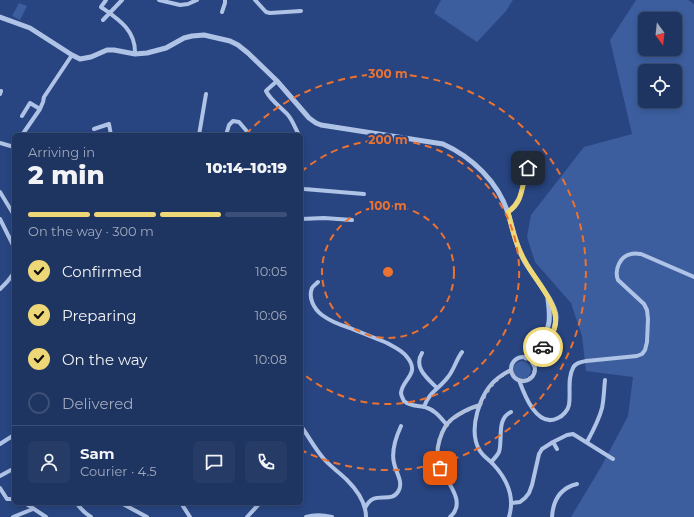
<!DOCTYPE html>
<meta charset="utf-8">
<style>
:root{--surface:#1e3461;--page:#263c67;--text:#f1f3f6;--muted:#a1aabd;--line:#3c4f76;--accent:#eed776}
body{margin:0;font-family:Montserrat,sans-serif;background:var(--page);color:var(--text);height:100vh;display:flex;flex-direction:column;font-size:15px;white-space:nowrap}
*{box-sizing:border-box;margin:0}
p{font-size:13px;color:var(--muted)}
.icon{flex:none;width:22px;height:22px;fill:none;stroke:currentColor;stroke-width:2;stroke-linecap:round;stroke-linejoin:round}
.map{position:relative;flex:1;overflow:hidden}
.panel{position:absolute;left:12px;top:133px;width:291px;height:372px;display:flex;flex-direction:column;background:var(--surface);border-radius:6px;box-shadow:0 2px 6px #0003,0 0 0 1px var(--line)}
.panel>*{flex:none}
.needle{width:26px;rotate:165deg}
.fabs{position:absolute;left:638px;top:12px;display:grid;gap:8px}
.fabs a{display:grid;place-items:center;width:44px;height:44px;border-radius:6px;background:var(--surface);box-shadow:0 2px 6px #0003,0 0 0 1px var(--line);font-size:20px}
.pin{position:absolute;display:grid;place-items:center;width:34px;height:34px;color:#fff;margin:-17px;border-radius:8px;box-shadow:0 2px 6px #0006}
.courier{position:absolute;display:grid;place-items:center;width:40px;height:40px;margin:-20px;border:3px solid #eed776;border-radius:50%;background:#fff;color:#222;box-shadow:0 1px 5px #0007}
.summary em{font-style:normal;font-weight:800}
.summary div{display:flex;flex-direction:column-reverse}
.summary{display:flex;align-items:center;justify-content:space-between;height:68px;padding:0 16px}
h1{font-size:26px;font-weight:800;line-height:30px}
.bar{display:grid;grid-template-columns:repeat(4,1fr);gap:6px 4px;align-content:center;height:48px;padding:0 16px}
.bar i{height:5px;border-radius:3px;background:var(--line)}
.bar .selected{background:var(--accent)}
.bar p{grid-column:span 4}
.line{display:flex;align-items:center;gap:10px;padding:0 16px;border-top:1px solid var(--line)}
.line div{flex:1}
.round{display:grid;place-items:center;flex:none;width:42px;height:42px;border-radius:6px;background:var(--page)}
ol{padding:0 16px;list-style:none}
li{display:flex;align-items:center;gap:12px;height:44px}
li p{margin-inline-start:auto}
li .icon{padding:4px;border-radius:50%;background:var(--accent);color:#111;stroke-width:4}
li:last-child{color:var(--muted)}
li i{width:22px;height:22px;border:2px solid var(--line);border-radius:50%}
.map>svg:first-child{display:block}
.green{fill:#3c5e9e;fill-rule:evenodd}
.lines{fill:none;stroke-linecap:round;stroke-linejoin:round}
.minor{stroke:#afc3e6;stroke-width:4}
.tertiary{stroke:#afc3e6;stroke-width:5}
.done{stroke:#b4bed3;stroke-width:4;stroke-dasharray:0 7.2}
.route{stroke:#eed776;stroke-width:5}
.ring{fill:none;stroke:#eb7230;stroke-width:2;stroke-dasharray:7 5}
.centre{fill:#eb7230;stroke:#284581;stroke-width:2}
.ring-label{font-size:12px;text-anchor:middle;font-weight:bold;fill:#eb7230;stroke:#284581;stroke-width:4;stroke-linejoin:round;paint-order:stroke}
</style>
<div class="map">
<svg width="694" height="517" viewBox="0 0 694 517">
<rect width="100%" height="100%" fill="#284581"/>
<!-- green -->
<path class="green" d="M441,0H513L506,11L477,42L434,13Z
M636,0H688L694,4V517H571L601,467L628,416L633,377L586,371L582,336L571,303L535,262L527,237L531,215L584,147L632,134L610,40ZM645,19H675V49H645ZM645,71H675V101H645Z
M19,3L27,6L20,20L12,16Z
M513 370a9 9 0 1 1 18 0a9 9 0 1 1-18 0Z"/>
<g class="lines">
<!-- minor -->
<path class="minor" d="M106,0L101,7C118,19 136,30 135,54
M159,0L180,5L188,4L197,0
M255,0L266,12L270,13L301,11
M222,12L225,3V0
M103,20L122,0
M277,81L268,89L266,91C271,101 281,107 288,115C293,121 295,128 299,135
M0,94L1,91
M40,109L43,102L44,97L72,55
M22,116L30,103L40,109L22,135
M94,129L109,124L111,135
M199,135L206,94
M226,135L229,125L233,121L239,122L250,135
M0,143L14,147
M301,188L304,189L364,194
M0,192L14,215
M508,212C524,202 520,188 526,173C528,166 533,162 537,157
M0,219L14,247
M301,219L324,218L352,220
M318,282C316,284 313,286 312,288C308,298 314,309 322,315C330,321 340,325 350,328C362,333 375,338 387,343C394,347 402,350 407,357C421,374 402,379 401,393C401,395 403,399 404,401C411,407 417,405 425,407C435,410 440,417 447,425
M0,289L7,282L14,273
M422,353C413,367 427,378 437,388
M511 369a12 12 0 1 1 24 0a12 12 0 1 1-24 0Z
M519,380C524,394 537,429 558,418C563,416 568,410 569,405C571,393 567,379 573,368C575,363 581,362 586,361L637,356L642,354L645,350L647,342L648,319L647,310L644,304L618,280C614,270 620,256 631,254C635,253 638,254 641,254L694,277
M424,407C429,392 439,389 448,377C454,370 456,360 462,352
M301,426C309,437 315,449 324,459C331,467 339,472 347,480C356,489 366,503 366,517
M553,442L567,435L573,434L613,459
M587,442C593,431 599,420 602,408C604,399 604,389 605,380
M0,444L14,435
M491,462C494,459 497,456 499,452C503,439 496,419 511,412
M0,476L11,470
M0,488L7,499H14
M25,503L46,517
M77,503C80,509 85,513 91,517
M121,503L147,517
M181,503L190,517
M512,503L520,502L525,498L529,493L532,485L539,454L542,449L553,442L557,449
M365,508C367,504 369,501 373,499C382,495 393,502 399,490C403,481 396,473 394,463C391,451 396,437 401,426
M13,517L33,509
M247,517L260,503
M306,517C315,514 324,515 332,517
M450,517C468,502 445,480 439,465C434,451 441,428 452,419C460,413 470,408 480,405
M509,517C515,497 507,479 493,464C488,459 483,456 480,451C467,430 480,392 498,378C502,375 507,372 511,370
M552,517C553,501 560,488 577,484"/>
<!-- tertiary -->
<path class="tertiary" d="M0,17L30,28L72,55L80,59L91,57L107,50H114L135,54L147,53L166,48L184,38L192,36L204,35L230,41L238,45L248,53L277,81L309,118L316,123L321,125L443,144C472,157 498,182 508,213C513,229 516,247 525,262C533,276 556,303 556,317C556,335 542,349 533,363
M526,358C535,348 547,336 549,322C550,315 549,307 548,299"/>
</g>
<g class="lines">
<!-- done -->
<path class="done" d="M440,468C434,453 439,430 452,419C460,413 470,408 480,405C488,388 494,379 511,370C515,385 530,385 535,370L533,363L543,347"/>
<!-- route -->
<path class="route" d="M528,168C521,185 524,201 508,212C512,228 516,246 525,261C534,279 560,305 555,326C554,334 548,341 543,347"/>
</g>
<!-- distance rings -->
<g class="ring">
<circle cx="388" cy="272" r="66"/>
<path d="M301 172A132 132 0 1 1 301 372"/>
<path d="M246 134A198 198 0 1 1 301 450"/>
</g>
<circle cx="388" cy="272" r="6" class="centre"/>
<g class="ring-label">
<text x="388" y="78">300 m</text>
<text x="388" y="144">200 m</text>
<text x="388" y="210">100 m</text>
</g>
</svg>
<div class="fabs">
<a><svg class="needle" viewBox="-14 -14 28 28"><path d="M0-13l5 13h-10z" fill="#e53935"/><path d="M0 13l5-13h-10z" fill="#a1aabd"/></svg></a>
<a><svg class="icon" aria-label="locate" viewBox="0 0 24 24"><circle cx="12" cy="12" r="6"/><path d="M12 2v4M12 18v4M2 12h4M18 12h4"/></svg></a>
</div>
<div class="pin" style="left:440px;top:468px;background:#ea580c"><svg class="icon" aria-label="bag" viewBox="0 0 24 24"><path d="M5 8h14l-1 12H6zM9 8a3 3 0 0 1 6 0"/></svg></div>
<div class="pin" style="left:528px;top:168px;background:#1f2937"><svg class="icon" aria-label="home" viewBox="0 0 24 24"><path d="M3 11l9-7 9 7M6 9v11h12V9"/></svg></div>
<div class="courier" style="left:543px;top:347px"><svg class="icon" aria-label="car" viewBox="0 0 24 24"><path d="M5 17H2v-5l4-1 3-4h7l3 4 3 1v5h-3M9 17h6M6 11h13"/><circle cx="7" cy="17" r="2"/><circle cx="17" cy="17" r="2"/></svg></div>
<section class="panel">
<div class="summary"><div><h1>2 min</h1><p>Arriving in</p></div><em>10:14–10:19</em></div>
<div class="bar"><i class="selected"></i><i class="selected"></i><i class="selected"></i><i></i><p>On the way · 300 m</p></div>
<ol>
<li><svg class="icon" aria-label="check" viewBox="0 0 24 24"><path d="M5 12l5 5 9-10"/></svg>Confirmed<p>10:05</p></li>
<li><svg class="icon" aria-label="check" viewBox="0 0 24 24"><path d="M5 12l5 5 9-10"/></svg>Preparing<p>10:06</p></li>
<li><svg class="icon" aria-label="check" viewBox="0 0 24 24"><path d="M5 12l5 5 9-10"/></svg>On the way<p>10:08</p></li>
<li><i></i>Delivered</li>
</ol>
<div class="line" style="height:72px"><a class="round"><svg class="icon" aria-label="person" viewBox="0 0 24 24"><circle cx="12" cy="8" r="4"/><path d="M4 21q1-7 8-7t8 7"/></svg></a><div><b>Sam</b><p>Courier · 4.5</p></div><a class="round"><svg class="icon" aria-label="chat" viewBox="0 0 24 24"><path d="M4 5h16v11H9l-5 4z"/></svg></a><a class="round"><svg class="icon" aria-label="phone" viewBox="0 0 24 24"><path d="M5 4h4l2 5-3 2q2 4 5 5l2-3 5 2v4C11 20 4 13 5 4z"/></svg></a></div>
</section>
</div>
